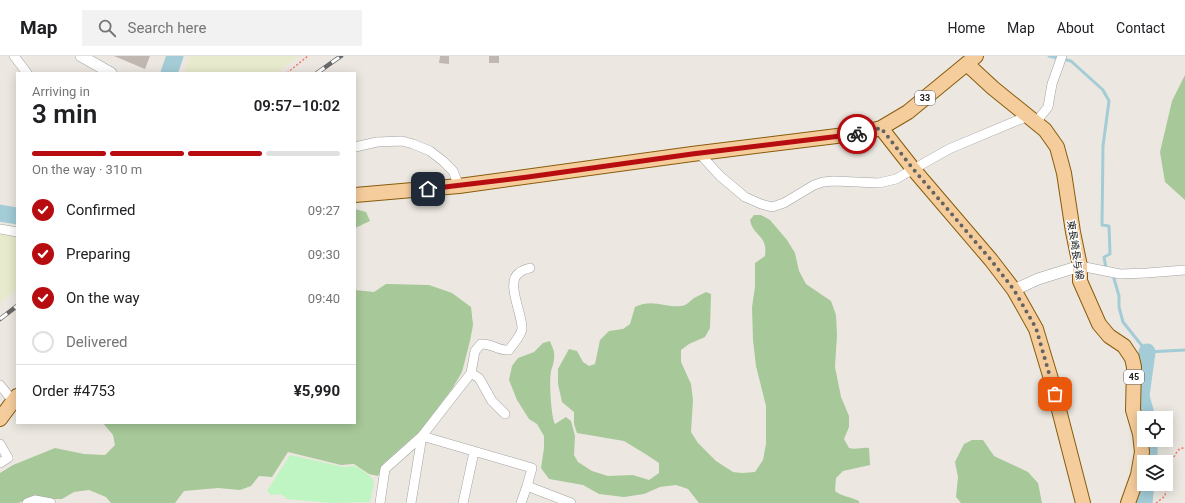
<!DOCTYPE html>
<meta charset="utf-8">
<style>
:root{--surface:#fff;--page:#f2f2f2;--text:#202124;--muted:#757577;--line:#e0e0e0;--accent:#b80d10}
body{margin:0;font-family:Roboto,"Noto Sans JP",sans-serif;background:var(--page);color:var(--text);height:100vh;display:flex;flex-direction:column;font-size:15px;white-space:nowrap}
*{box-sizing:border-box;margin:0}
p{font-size:13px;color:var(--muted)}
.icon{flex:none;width:22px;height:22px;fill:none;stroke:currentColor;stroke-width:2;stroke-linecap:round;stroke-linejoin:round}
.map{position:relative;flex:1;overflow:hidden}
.side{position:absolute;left:16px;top:16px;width:340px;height:352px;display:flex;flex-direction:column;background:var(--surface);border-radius:0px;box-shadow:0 2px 10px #0003}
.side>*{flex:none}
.buttons{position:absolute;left:1137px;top:355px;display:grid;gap:8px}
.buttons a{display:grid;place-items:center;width:36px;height:36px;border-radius:0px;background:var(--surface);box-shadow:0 2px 10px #0003;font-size:20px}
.pin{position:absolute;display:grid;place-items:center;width:34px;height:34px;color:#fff;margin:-17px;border-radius:8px;box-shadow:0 2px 6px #0006}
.courier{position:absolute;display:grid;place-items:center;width:40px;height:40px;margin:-20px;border:3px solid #b80d10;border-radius:50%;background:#fff;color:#222;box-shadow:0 1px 5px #0007}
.summary em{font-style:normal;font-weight:600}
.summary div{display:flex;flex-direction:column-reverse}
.summary{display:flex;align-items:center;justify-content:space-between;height:68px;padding:0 16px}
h1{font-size:26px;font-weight:600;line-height:30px}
.bar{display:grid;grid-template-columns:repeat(4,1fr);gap:6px 4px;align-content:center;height:48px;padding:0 16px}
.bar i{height:5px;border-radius:3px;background:var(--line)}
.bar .active{background:var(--accent)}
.bar p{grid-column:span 4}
.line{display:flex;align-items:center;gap:10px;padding:0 16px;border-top:1px solid var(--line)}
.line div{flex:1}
ol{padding:0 16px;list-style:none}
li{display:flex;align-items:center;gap:12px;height:44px}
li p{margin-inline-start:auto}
li .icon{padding:4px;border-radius:50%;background:var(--accent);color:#fff;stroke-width:4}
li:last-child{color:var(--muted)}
li i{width:22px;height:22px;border:2px solid var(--line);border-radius:50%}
header{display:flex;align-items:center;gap:24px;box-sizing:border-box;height:56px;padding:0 20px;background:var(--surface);border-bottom:1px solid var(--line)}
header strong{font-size:19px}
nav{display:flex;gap:22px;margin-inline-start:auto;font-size:14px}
.search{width:280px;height:36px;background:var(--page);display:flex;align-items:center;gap:10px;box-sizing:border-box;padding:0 14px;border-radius:0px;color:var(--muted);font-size:15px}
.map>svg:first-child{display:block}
.farmland{fill:#e8eacd}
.forest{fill:#a7c898}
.park{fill:#bff5c2}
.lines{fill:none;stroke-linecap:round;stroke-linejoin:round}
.stream{stroke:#a3ccd7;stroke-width:3}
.river{stroke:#a3ccd7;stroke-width:17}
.building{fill:#c0b7b1}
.minor-casing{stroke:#a2a2a2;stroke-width:10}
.tertiary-casing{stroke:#a2a2a2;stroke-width:12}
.primary-casing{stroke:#875c0a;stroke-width:16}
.path{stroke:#ef796e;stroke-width:1.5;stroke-dasharray:2 2;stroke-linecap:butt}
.minor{stroke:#fff;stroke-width:9}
.tertiary{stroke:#fff;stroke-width:11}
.primary{stroke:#f5cd9d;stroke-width:14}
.rail-casing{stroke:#696969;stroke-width:4.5}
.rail{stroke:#fff;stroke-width:3;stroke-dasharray:9;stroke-linecap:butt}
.done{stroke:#646360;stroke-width:4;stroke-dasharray:0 7.2}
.route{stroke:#b80d10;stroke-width:5}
.labels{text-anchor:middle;stroke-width:3;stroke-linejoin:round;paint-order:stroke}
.shield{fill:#fff;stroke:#5f5f5f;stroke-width:1}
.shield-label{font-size:9px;font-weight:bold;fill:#1b1b1b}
.street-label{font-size:10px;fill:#1b1b1b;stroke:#fff}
</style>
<header>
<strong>Map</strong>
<div class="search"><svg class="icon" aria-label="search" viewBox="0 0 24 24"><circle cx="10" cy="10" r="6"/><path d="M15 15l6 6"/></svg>Search here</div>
<nav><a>Home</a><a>Map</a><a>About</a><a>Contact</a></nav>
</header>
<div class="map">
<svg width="1185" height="447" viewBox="0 0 1185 447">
<rect width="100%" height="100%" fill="#ece8e1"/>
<!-- farmland -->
<path class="farmland" d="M190,0H300L276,17H184Z
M0,178L17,180V233L0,247Z"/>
<!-- forest -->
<path class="forest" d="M1185,19V144L1165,126L1160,96L1172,45Z
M355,153L366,156L370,165L355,172Z
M754,159H761L770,164L787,184L795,197L799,215L806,228L831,245L836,259L837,279L835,311L841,341L849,360V371L844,383L849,392C856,394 862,391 869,392L870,409L843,415L836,422L835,435C843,441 849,440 859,445V447H699L688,433L676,429L660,431L644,438L624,441L599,438L583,429L549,423L541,412L544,392V380L537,368L529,363L517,344L509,324L512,310L518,302L534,296L543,287L550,285C551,288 553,292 554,296C555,303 553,309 551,315C549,325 551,360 555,368L566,361L571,365L575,380L574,399L578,406L592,415L608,420L633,419L649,424L659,417V407L647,399L624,385L577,377L574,368V356L562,346L558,328V313L569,293L577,295L583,306L589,310L595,308L600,284L609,275L623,273L630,268L635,251C653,242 664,252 681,250C686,250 690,245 694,242C698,240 702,238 706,236L711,238L710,272L705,281L689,288L681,294V306L691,328L693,344L691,376L698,387L716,405L733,416L742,417L755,416L763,404L766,388V350L756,310L753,284L752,251L755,231V207L765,200C768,178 753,181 750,164Z
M386,228L429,229L452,237L471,251L473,269L470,285L462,316L452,333L420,375L384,407L378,420L369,418L354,408L341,409L288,396L272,421L259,420L251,430L240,434L218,432L184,435L175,447H111L106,441L89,434L74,436L62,443H31L18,447H0V417L13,409L55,392L84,398L105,399L115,389L113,379L103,367H355V234L374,236Z
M972,384H983L994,400L1028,416L1038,427L1042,447H961L956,441L958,421L955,406L964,388Z"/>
<!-- park -->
<path class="park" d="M290,399L344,411L354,410L359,412L372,422L374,426L370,446L332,447L287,443L281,438L271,439L267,435Z"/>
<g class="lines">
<!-- stream -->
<path class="stream" d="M1049,0L1071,5L1103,34L1109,45L1103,90L1102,169L1109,170L1110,198L1104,201L1106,213
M1113,219L1119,240V251L1123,266L1147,296L1185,294"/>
<!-- river -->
<path class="river" d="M169,17L175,0
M0,157L17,160
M1147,296L1141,340L1147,362
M1149,384V406
M1144,447L1146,428"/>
</g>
<!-- building -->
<path class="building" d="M114,0H150L145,13Z
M440,0H449V8L439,7Z
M489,0H499V7H489Z"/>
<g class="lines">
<defs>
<path id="minor" d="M14,0L27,17
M1036,66L1048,51L1052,28L1062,0
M355,91L377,86L402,85L413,88L430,95L443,105L453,115L459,130
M699,97L720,120L745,141L761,148L772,151L784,147L814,129L823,126L834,125L879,127L896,123L949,93L1028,60
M0,173L17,176
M1080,210L1120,218L1147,217L1185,214
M471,317L479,322L492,345L505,358
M0,329L13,345
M0,388L8,402L0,407
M27,447L35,444L51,447
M380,447L385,413L422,380L532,412L527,430L571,447
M411,447L422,380L471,317L475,295L481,288C491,287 498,295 509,294C513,288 521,280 522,273C523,259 505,226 519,217C522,214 526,213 530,212
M463,447L474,396
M521,447L527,430"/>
<path id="tertiary" d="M81,0L111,17
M1014,234L1038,223L1080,210"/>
<path id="primary" d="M967,8L993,32L1045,74L1057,91L1064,117L1073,176L1080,210V225L1099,268L1109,280L1124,290L1132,302L1134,311L1133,354L1140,378L1142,396L1138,419L1128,447
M881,72L914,114L991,204L1014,234L1036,273L1051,323L1083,447
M355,139L459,130L692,98L861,77L881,72L908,56L976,0
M0,363L17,340"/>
</defs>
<!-- minor casing -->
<use href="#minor" class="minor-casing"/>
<!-- tertiary casing -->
<use href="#tertiary" class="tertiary-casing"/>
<!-- primary casing -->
<use href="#primary" class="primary-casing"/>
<!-- path -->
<path class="path" d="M287,17L308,0
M1156,447L1165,440L1169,409L1178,394L1185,391"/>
<!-- minor -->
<use href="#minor" class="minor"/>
<!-- tertiary -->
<use href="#tertiary" class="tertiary"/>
<!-- primary -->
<use href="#primary" class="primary"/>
<defs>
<path id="rail" d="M317,17L341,0
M0,263L17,250"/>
</defs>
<!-- rail casing -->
<use href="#rail" class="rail-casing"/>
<!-- rail -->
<use href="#rail" class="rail"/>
</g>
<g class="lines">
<!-- done -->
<path class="done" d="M857,78L881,72L914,114L991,204L1014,234L1036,272L1055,338"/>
<!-- route -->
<path class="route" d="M428,133L528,121L692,98L857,78"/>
</g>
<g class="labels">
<!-- shield labels -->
<g class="shield">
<rect x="915" y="35" width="20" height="14" rx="3"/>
<rect x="1124" y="314" width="20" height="14" rx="3"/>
</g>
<g class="shield-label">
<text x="925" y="45">33</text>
<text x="1134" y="324">45</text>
</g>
<!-- street labels -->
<g class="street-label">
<text transform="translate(1076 194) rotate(81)" y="4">東長崎長与線</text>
</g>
</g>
</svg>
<div class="buttons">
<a><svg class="icon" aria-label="locate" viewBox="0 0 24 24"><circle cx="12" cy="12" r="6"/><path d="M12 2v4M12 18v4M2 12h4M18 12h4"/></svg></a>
<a><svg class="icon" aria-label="layers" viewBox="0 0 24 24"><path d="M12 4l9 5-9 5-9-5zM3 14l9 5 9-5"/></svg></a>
</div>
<div class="pin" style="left:1055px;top:338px;background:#ea580c"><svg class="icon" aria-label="bag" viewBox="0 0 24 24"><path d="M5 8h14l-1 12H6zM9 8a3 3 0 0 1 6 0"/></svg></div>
<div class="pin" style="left:428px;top:133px;background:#1f2937"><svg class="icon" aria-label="home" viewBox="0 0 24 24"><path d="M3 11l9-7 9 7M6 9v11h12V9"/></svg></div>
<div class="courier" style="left:857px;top:78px"><svg class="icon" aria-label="bike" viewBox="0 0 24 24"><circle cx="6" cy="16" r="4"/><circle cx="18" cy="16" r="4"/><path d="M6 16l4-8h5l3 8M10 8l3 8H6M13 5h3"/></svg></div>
<section class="side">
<div class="summary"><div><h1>3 min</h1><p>Arriving in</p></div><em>09:57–10:02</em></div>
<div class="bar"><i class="active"></i><i class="active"></i><i class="active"></i><i></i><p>On the way · 310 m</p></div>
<ol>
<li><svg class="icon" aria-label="check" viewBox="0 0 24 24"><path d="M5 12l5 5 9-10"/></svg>Confirmed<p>09:27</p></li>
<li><svg class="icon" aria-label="check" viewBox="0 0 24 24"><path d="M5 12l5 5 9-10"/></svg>Preparing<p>09:30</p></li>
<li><svg class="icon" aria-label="check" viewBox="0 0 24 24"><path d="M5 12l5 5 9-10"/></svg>On the way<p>09:40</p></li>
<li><i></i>Delivered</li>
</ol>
<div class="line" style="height:52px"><div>Order #4753</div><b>¥5,990</b></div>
</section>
</div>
